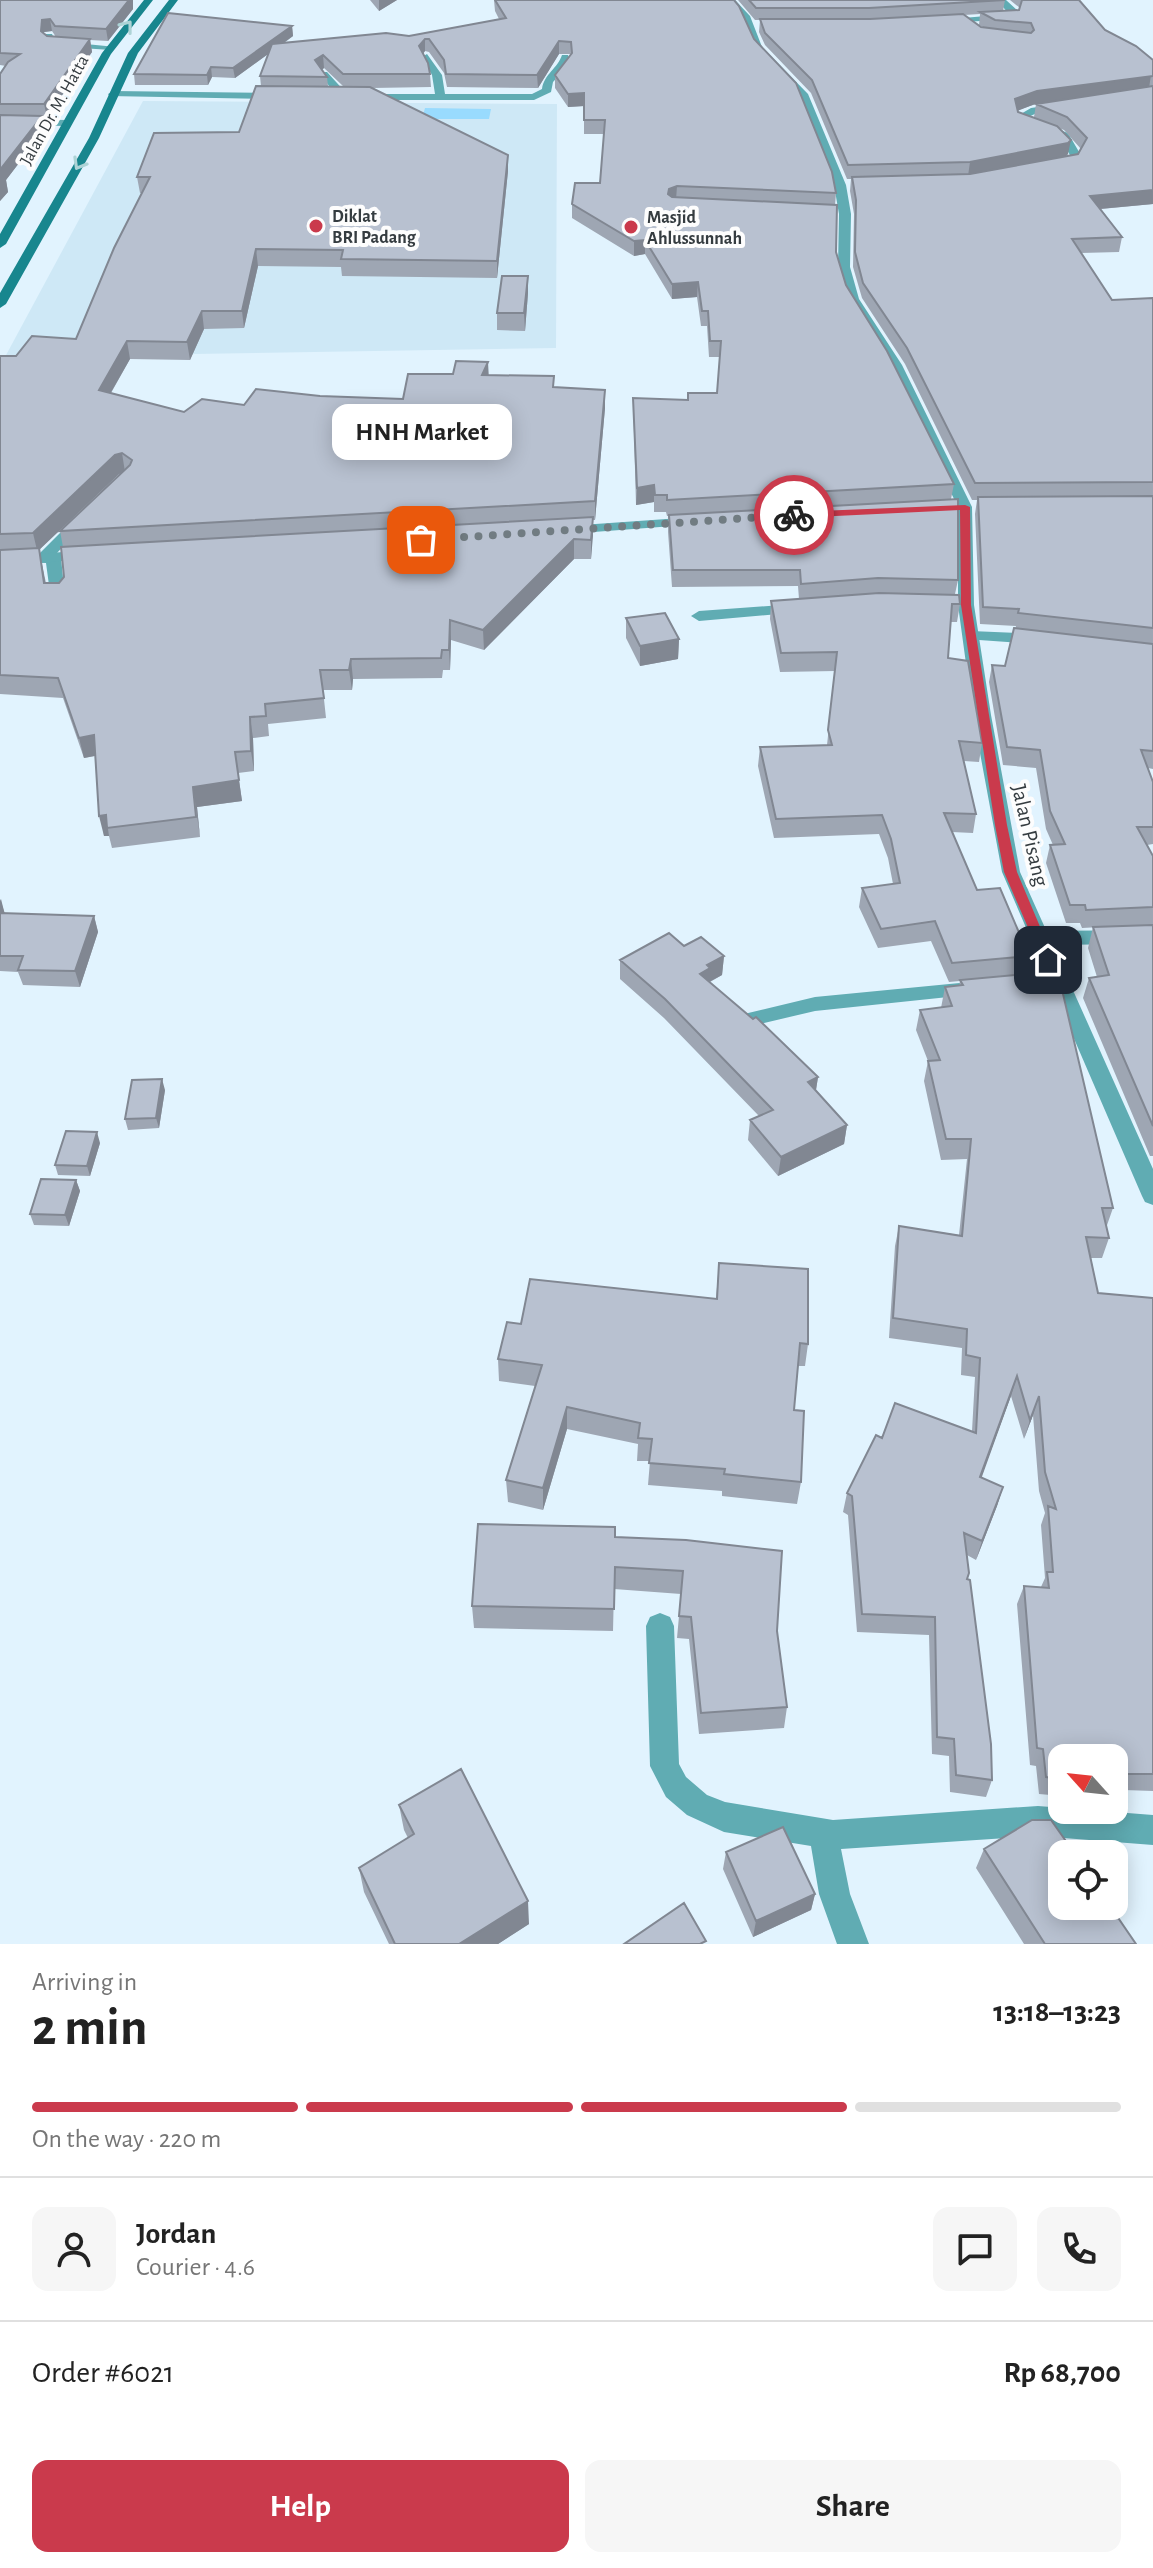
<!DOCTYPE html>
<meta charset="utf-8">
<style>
:root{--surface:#fff;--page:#f6f6f6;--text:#222;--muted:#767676;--line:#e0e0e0;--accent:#ca3a4c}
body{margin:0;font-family:"Alegreya Sans",sans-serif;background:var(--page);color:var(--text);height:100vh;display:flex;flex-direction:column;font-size:30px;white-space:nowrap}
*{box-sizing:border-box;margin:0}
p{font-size:26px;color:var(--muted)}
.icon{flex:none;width:44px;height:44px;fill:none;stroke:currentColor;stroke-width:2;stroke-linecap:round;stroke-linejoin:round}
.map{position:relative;height:1944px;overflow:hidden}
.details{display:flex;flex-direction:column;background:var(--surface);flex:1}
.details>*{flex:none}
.needle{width:52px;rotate:297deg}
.fabs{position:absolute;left:1048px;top:1744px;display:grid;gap:16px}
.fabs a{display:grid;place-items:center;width:80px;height:80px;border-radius:16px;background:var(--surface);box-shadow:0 4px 20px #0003;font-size:40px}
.pin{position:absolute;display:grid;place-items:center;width:68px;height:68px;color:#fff;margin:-34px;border-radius:16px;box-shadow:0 4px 12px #0006}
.courier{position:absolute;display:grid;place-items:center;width:80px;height:80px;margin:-40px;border:6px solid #ca3a4c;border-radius:50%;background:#fff;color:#222;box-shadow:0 2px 10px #0007}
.bubble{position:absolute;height:56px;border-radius:16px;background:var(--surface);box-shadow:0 4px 20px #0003;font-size:26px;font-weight:700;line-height:56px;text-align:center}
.headline em{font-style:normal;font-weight:700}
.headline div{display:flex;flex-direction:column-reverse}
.headline{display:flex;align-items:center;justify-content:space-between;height:136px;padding:0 32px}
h1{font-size:52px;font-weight:700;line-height:60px}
.bar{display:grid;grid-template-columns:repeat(4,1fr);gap:12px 8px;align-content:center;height:96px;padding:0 32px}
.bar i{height:10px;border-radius:6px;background:var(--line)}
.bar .on{background:var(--accent)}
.bar p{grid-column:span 4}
.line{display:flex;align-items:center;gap:20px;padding:0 32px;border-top:2px solid var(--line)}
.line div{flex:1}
.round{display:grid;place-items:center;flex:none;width:84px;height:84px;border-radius:16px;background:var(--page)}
.button{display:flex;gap:16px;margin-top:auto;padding:16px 32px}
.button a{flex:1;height:92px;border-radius:16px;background:var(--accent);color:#fff;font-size:32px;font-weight:700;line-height:92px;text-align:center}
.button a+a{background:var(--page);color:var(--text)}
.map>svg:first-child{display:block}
.built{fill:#cee8f6}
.green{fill:#99dbfe}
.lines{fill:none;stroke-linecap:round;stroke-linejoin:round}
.minor{fill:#60acb3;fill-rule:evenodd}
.tertiary{fill:#60acb3;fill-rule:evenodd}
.secondary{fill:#18868e;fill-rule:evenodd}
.wall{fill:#9ea6b3;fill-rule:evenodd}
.shaded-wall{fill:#818792}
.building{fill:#b8c1d0;stroke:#818792;stroke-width:2}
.oneway{stroke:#add3d6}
.route{fill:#ca3a4c}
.done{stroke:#717c82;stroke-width:8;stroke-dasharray:0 14.4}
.poi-dot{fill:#ca3a4c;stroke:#fdfdfd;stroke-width:3}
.labels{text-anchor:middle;stroke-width:8;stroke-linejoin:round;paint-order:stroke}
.far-street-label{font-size:18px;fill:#353c40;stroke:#fdfdfd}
.far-poi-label{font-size:18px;font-weight:bold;fill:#353c40;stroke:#fdfdfd;text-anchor:start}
.street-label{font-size:22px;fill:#353c40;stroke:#fdfdfd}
</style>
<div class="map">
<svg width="1153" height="1944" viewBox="0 0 1153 1944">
<rect width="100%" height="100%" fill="#e1f3fe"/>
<!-- built -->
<path class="built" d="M143,101L557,104L556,348L5,357Z"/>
<!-- green -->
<path class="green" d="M425,108L491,109L489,119H422Z"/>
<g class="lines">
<!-- minor -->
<path class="minor" d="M997,0H1006L1019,12L1017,19L945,23L940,20L1009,14Z
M46,34H52L55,41L116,47L111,50L51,46L46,43Z
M427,54L442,75L445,94H532L542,89C544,74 558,68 562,55H568L570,64L553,82L551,92L534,100H365L360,97L365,94H435L432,75L422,57Z
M321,72H327L347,94V98H339L321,76Z
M113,91L277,93L282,96L277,99L109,96L108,94Z
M1058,104L1063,107L1062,109L1037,113L1026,118L1068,133L1082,157L1075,165L1059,169L1054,166L1055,164L1071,157L1060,137L1025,127L1014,118L1031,108Z
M0,119L67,120L72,123L67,126L0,125Z
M79,518L86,522L56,554L61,558L65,597L63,600H51L46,563L37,562L34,559L74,519Z
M795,604L801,606V612L699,621L691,616L699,611Z
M971,631L1038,634L1046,639L1038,644L965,639L963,636Z
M1153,930V944L1038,945L1028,938L1038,931Z
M970,982L977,984L980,989L977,994L815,1011L751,1026L744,1024L741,1019L744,1014L815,997Z
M660,1613L670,1617L674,1626L679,1764L686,1777L707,1795L725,1802L833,1820L1038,1806L1153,1815V1845L1038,1836L841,1849L850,1894L869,1944H837L819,1894L811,1846L724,1832L687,1815L666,1797L650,1766L646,1626L650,1617Z"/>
<!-- tertiary -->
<path class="tertiary" d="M726,0H735L750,16L762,47L808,94L846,185L851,214L850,267L859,299L902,365L972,507L974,605L991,715L1020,872L1153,1169V1205L1145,1202L1142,1196L1002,872L973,715L958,605V507L888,365L847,299L838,267L839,214L834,185L798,95L755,50L741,17Z
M695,517L702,521L700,524L567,534L560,530L567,526Z
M88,550L96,555L93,558L0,567V557Z"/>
<!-- secondary -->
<path class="secondary" d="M144,0H153L111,54L6,244L0,248V234L102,53Z
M169,0H178L138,53L99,138L6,304L0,308V293L89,138L128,53Z"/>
</g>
<!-- wall -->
<path class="wall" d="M0,0H133V9L108,41L90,40L92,52L47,117H42L45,129L6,180L8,192L0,201V74L6,66L0,65ZM52,31L56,37L47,36L44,33V32Z
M370,0H397L379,11Z
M494,0H734L836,193L835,205L836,252L846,285L954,484L951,499L958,580L955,594L960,604L957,622H950L948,658L982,743L979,762L964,761L976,814L973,833L952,832L977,890L1029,956L1024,974L1113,1208L1106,1228L1109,1238L1102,1258H1091L1098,1293L1153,1298V1791L1124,1790L1119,1800H1114V1758H1062V1796L1039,1794L1036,1766L1030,1765L1017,1604L1024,1586L1041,1587L1045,1578L1041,1525L1045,1513L1039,1491L1033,1415L1024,1439L1011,1396L981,1477L1003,1487L997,1506L976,1560L967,1555V1579L992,1780L986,1797L950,1792L949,1756L932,1754L929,1635L857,1632L848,1515L843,1512L847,1493L882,1438L972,1431L975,1377L961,1375L962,1348L889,1338L895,1246L899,1226L959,1235L967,1159L941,1160L924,1081L928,1061L916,1030L920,1010L941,1008L945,987L959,986L960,981L949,982L931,941L878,948L859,907L862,888L893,884L888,858L879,834L774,838L758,766L760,747L827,745L835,671L780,672L770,619L771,601L799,599L798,586L672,587L668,532V516H667L666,512H654V502L636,505L633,398L688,400V393H717L720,357H709L707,326H701L697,297L672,299L645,254L634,256L572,218V204L600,183L604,134H584V106L568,107L555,88V75L571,54H559L538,88L447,87L444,73L429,52L425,51L423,54L430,74L431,87L372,88L508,171L497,278L342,276L341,267L258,266L244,328L204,329L190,360L130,359L111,393L184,412L320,396L403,399L453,374L488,362V376H554V387L605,390V408L595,520H593L591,559H574L484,650L451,640L450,670H443L442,678L353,679L352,690H323L326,718L268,724L269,736L253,738L254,771L238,773L242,801L197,807L200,837L112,848L109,836H104L95,756L84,758L63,698L0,694V356H16L76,339L142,193H140L137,177L239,132L261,86L260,76L268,54L235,78L212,77L208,85H135L134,74L292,26L293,36L284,43L409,36L499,19L495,11ZM324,68L343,86H328L327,77L322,70ZM121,473L60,531L63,547L64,577L59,583H46L39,550L119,474Z
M738,0H1005L1003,11L1019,10L1020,8L1010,0H1079L1105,30L1153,60V204L1101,209L1122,237L1119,252L1081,253L1112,300L1153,298V769L1148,768L1153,782V844L1147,845L1153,857V1156H1150L1083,998L1089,978L1097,977L1088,948L1093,927H1101L1082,928L1080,923H1066L1046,863L1050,845H1053L1046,829L1036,768L1003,765L989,682L992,665L1005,666L1016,626L980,624L975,514L977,500H972L905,364L862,298L853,267L854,214L850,191L851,179H847L811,93L765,45L759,32L760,20H755ZM980,14L979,25L985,28L981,27L964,15ZM1036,104L1034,117L1018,112V110ZM1059,128L1064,130L1081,149L1078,154L1066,156L1068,154Z
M528,293L525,331L497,330V313Z
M626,618L679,639L678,659L640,666L626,638Z
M0,899L5,914L94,916L98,932L80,987L23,985L18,972L0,971Z
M684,946L724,956L722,975L710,982L818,1077L816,1090L847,1125L844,1144L778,1176L748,1140L750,1120L759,1116L664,1018L620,979V960Z
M165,1090L159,1128L128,1130L125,1119Z
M100,1143L90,1176L58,1175L55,1165Z
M76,1180L80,1191L69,1226L34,1225L30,1214Z
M719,1263L808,1344L805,1366H798L794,1410L801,1482L797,1504L722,1496V1491L648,1485L650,1461H637L638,1444L567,1429L543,1510L508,1502L506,1480L535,1386L499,1381L498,1359L521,1324L716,1299Z
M615,1537L686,1540L777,1631L787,1707L784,1728L699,1734L689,1639L677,1638L681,1594L614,1589L613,1631L474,1628L472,1606Z
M399,1805L529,1924L498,1944H389L364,1892L359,1868L408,1838L404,1830Z
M984,1849L1136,1944H1024L976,1868Z
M726,1852L815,1894L811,1910L753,1937L723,1869Z"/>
<!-- shaded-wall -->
<path class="shaded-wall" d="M129,0H133V9L108,41L106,29Z
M379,0H397L379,11Z
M50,19L52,31L44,32L43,43L41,31L42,20Z
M292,26L293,36L235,78L233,68Z
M90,39L92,52L47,117L44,104Z
M425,39V51L419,58V46Z
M559,41V54L538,88L537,75Z
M323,55L324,68L316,74L315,60Z
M211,67L212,77L208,85L207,75Z
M1151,75L1149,88L1035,104L1012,113L1015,99L1037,91Z
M584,93V106L568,107V94Z
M42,116L45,129L6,180L8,192L0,201V170Z
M1071,140L1068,154L1065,157L968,176L970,162Z
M508,155V171L497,278V261Z
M677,186L676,200L669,203V189Z
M1153,190V204L1088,210L1090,196Z
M645,240V254L634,256V241Z
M256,249L258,266L244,328L242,311Z
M528,276V293L525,331L524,313Z
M698,282L697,297L672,299V284Z
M202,311L204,329L190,360L187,342Z
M127,341L130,359L102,408L99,390Z
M488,362L489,380L482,375Z
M605,390V408L595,520V501Z
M122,453L125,472L119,474L39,550L49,602L33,533L115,455Z
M654,485V502L636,505L637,488Z
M593,517V536L591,559V540Z
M574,539V559L484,650L483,630Z
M450,620L451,640L450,670L449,650Z
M679,639L678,659L640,666V646Z
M351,659L353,679L352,690L349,670Z
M250,717L253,738L254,771L251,751Z
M94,735L99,755L84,758L79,738Z
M235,752L242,801L197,807L200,837L193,787Z
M106,815L109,836H104L99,816Z
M1,899L5,915L0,927V901Z
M94,916L98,932L80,987L75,971Z
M724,956L722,975L709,982L700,974L707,965Z
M818,1077L815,1096L808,1082Z
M162,1079L165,1090L159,1128L156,1118Z
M847,1125L844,1144L778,1176L781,1157Z
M97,1132L100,1143L90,1176L87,1166Z
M76,1180L80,1191L69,1226L65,1215Z
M1017,1376L1011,1396L975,1496L980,1477Z
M1039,1396L1033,1415L1024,1439L1030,1420Z
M567,1407V1429L543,1510V1488Z
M1003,1487L997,1506L976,1560L982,1541Z
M815,1894L811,1910L753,1937L756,1921Z
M528,1901L529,1924L498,1944H459Z"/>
<!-- building -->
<path class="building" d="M0,0H129L106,29L55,26L50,19L42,20L41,31L47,36L90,39L44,104H0V74L8,62L20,54L0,53Z
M495,0H734L739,6L754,39L796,83L832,172L836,193L677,186L669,189L668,194L672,197L837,205L836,252L846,285L887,351L954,484L667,500V495H655L654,485L637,488L633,398L688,400V393H717L721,341H710L708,311H702L698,282L672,284L645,240L634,241L572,204L575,183H600L605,120H584V93L568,94L555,75L572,53L571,42L559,41L537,75L446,74L444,60L429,39H425L419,46L428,63L430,74H343L323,55L315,60L327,77L260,76L272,44L386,33L409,36L506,18Z
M749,0H1005L869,8H756Z
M1022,0H1079L1105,30L1136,46L1153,60V76L1037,91L1015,99L1018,112L1057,126L1071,140L1068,143L970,162L848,165L812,80L765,33L760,19H870L963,14L981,27L1031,33L1034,30L1031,23L995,20L980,12L1019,10Z
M168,13L292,26L233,68L211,67L207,75L134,74Z
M256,86L370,87L508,155L497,261L341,259L343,250L256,249L242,311H202L187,342L127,341L99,390L184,412L202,399L244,405L256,389L320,396L403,399L408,374H453L456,361L488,362L482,375L554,376L553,387L605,390L595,501L60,531L130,465L132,460L122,453L115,455L33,533L0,534V356H16L32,336L76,339L114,248L150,177H137L154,133L239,132Z
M1153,86V190L1090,196L1122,237L1072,239L1112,300L1153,298V482L975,483L907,348L863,283L855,252L856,200L852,177L970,174L1078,154L1087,138L1067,117L1036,104Z
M0,115L42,116L0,170Z
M502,276H528L524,313H497Z
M1153,496V628L1018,613L1019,609L983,607L978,497Z
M958,499V580L878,578L801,584L800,570H673L669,515Z
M593,517L591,540L574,539L483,630L450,620L449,650H442L441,658L351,659L349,670H320L324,698L265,704L266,716L250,717L251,751L235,752L239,780L193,787L196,817L107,828L106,815L99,816L94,735L79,738L58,678L0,675V550L39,548L44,583H59L64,577L61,547Z
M879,593L959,595L960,604H952L948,658L968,661L982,743L959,741L976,814L944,813L977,890L1000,888L1029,956L952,963L935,921L881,929L862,888L900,883L891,839L882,815L776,819L760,747L832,745L828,730L837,652L781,653L771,601Z
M665,613L679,639L640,646L626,618Z
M1014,628L1153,644V751L1141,750L1153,782V827H1137L1153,856V907L1086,910L1085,905H1070L1050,845L1065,844L1050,811L1040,750L1007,747L992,665L1005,666Z
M0,913L94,916L75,971L18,970L23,956H0Z
M1153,925V1126L1089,978L1109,975L1093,927Z
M669,933L684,946L701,937L724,956L707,965L710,968L700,974L753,1019L756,1017L818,1077L808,1082L847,1125L781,1157L750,1120L773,1110L665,999L620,960Z
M1037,973L1041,983L1060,981L1113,1208H1102L1109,1238L1086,1237L1098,1293L1153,1298V1774H1126L1127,1784L1114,1783V1758H1062V1779L1046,1777L1043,1749L1037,1748L1024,1586L1049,1588L1047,1572H1053L1048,1506L1056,1509L1045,1472L1039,1396L1030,1420L1017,1376L980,1477L1003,1487L982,1541L964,1533L969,1573L967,1579L970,1580L991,1744L992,1780L956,1775L954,1739L937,1737L935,1617L862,1614L852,1496L847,1493L876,1435L882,1438L895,1403L976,1433L980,1358L966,1355L967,1329L893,1318L899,1226L962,1236L971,1139H946L928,1061L940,1060L920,1010L952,1006L945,987L963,985L960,980Z
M162,1079L156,1118L125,1119L132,1080Z
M66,1131L97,1132L87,1166L55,1165Z
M41,1179L76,1180L65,1215L30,1214Z
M719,1263L808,1269V1344L800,1343L794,1410L804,1411L801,1482L724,1474L725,1469L649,1463L652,1439L638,1438L640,1423L567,1407L543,1488L506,1480L542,1365L498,1359L507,1322L521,1324L530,1279L717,1299Z
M478,1524L615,1527V1537L686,1540L782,1551L777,1631L787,1707L701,1713L691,1617L679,1616L683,1571L615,1567L614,1609L472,1606Z
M461,1769L528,1901L459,1944H395L359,1868L414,1834L399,1805Z
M1032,1820H1051L1075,1854H1062V1906H1110L1136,1944H1045L984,1849Z
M783,1827L815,1894L756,1921L726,1852Z
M684,1903L706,1941L700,1944H624Z"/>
<!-- one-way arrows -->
<defs><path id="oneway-chevron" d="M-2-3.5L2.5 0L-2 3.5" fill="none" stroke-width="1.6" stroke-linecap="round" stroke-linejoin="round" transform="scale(2)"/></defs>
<g class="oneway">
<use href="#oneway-chevron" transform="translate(127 26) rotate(-52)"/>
<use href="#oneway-chevron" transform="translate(79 164) rotate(120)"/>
</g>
<!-- route -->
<path class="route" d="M965,505L970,507L971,605L1007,825L1017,872L1054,960L1048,964L1042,960L1004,872L995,825L961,605L960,510L794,518L789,515L794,512Z"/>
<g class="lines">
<!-- done -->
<path class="done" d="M421,540L794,515"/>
</g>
<!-- markers -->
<g class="poi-dot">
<circle cx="316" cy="226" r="8"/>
<circle cx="631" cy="227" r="8"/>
</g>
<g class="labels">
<!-- far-street labels -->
<g class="far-street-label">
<text transform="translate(54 110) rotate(-61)" y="6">Jalan Dr. M. Hatta</text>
</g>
<!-- far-poi labels -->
<g class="far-poi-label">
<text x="332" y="222">Diklat<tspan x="332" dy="21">BRI Padang</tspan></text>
<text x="647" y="223">Masjid<tspan x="647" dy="21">Ahlussunnah</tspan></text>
</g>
<!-- street labels -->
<g class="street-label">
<text transform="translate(1031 835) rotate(77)" y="8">Jalan Pisang</text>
</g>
</g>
</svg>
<div class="fabs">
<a><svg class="needle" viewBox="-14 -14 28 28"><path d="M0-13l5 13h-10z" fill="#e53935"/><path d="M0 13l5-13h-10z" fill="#767676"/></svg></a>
<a><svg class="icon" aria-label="locate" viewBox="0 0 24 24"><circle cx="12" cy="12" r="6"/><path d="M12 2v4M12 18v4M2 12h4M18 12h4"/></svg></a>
</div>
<div class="pin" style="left:421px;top:540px;background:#ea580c"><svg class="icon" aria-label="bag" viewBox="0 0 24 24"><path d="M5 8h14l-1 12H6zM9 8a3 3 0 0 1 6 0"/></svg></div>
<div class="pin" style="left:1048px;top:960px;background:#1f2937"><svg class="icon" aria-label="home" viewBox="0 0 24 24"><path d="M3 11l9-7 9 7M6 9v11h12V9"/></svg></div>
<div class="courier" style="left:794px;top:515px"><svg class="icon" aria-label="bike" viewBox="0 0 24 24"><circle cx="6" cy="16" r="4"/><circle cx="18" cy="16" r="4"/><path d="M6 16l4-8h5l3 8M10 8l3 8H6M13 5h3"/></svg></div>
<div class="bubble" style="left:332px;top:404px;width:180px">HNH Market</div>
</div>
<section class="details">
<div class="headline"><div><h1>2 min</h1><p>Arriving in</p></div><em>13:18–13:23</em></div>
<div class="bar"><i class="on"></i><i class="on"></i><i class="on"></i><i></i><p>On the way · 220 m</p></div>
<div class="line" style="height:144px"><a class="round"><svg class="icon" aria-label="person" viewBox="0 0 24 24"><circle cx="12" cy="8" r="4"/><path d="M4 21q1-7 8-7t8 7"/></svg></a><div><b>Jordan</b><p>Courier · 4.6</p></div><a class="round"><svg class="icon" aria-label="chat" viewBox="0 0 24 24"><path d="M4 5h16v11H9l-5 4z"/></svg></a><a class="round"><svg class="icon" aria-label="phone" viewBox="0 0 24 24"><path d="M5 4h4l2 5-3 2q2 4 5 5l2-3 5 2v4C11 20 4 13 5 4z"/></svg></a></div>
<div class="line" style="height:104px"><div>Order #6021</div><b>Rp 68,700</b></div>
<div class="button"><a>Help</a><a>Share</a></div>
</section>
